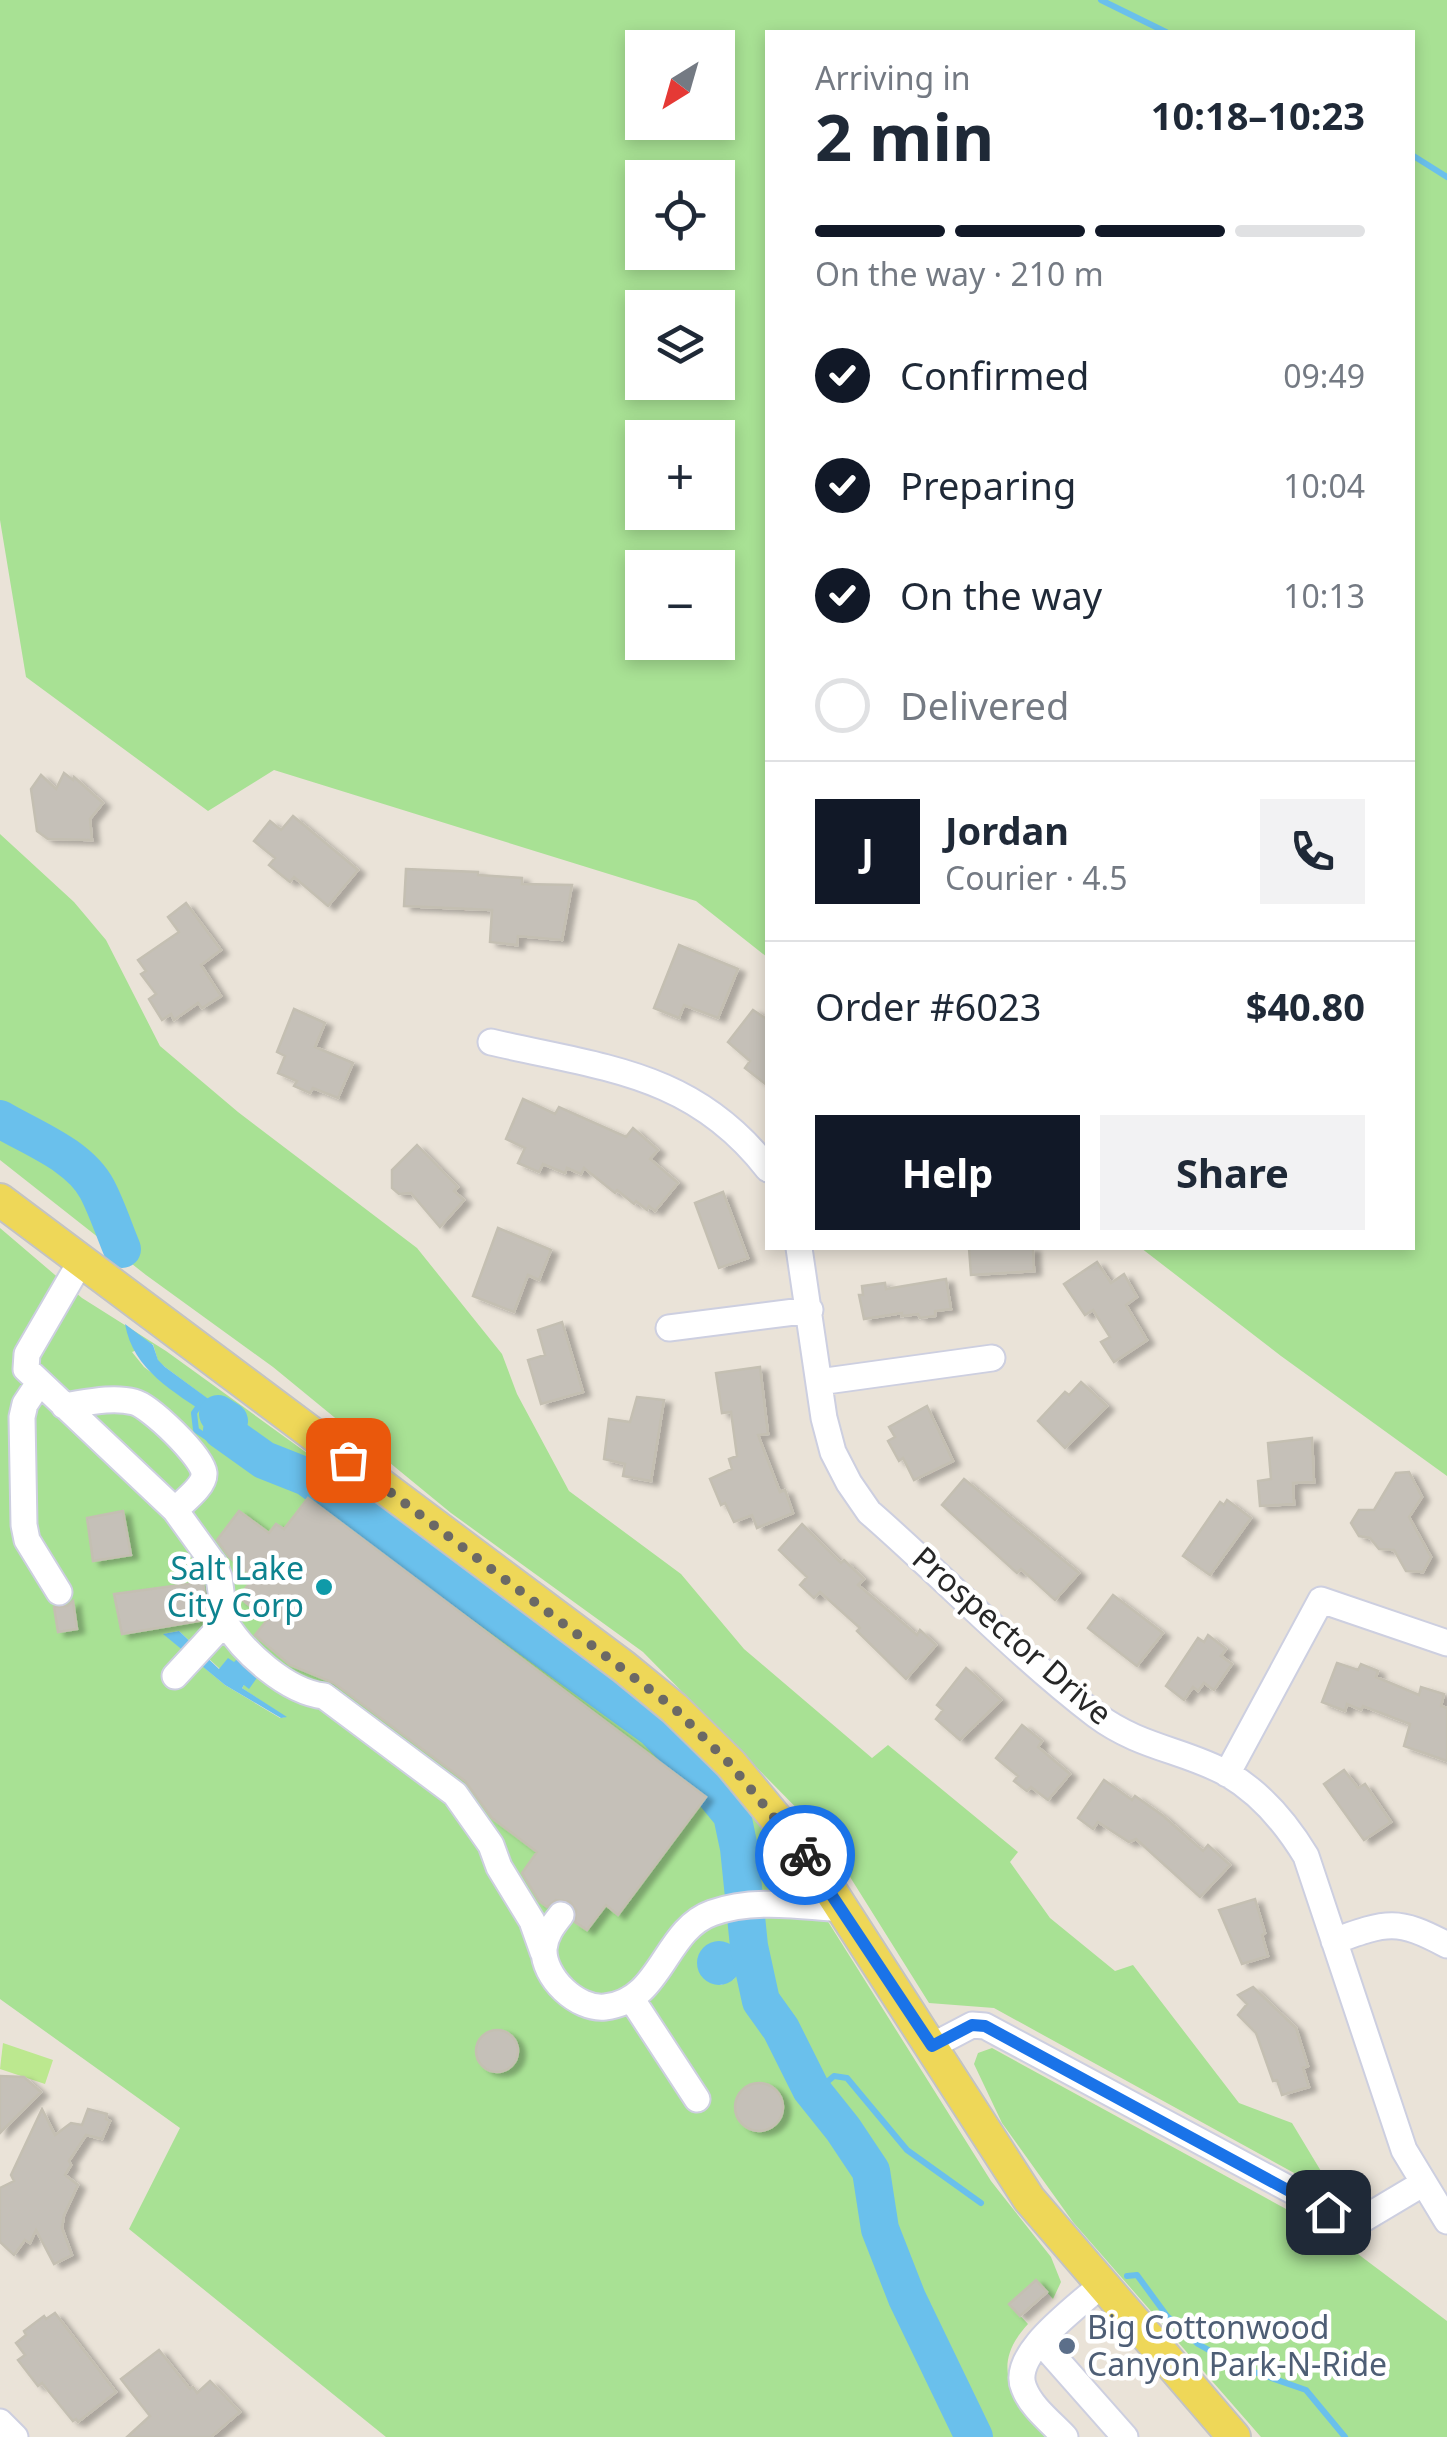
<!DOCTYPE html>
<meta charset="utf-8">
<style>
:root{--surface:#fff;--page:#f2f2f3;--text:#1f2937;--muted:#747a83;--line:#e0e1e3;--accent:#111827}
body{margin:0;font-family:"Noto Sans",sans-serif;background:var(--page);color:var(--text);height:100vh;display:flex;flex-direction:column;font-size:38px;white-space:nowrap}
*{box-sizing:border-box;margin:0}
p{font-size:32px;color:var(--muted)}
.icon{flex:none;width:55px;height:55px;fill:none;stroke:currentColor;stroke-width:2;stroke-linecap:round;stroke-linejoin:round}
.map{position:relative;flex:1;overflow:hidden}
.sheet{position:absolute;left:765px;top:30px;width:650px;height:1220px;display:flex;flex-direction:column;background:var(--surface);border-radius:0px;box-shadow:0 5px 15px #0003}
.sheet>*{flex:none}
.needle{width:65px;rotate:217deg}
.controls{position:absolute;left:625px;top:30px;display:grid;gap:20px}
.controls a{display:grid;place-items:center;width:110px;height:110px;border-radius:0px;background:var(--surface);box-shadow:0 5px 15px #0003;font-size:50px}
.pin{position:absolute;display:grid;place-items:center;width:85px;height:85px;color:#fff;margin:-42px;border-radius:20px;box-shadow:0 5px 15px #0006}
.courier{position:absolute;display:grid;place-items:center;width:100px;height:100px;margin:-50px;border:8px solid #1a73e8;border-radius:50%;background:#fff;color:#222;box-shadow:0 2px 12px #0007}
.summary em{font-style:normal;font-weight:700}
.summary div{display:flex;flex-direction:column-reverse}
.summary{display:flex;align-items:center;justify-content:space-between;height:170px;padding:0 50px}
h1{font-size:65px;font-weight:700;line-height:75px}
.bar{display:grid;grid-template-columns:repeat(4,1fr);gap:15px 10px;align-content:center;height:120px;padding:0 50px}
.bar i{height:12px;border-radius:8px;background:var(--line)}
.bar .active{background:var(--accent)}
.bar p{grid-column:span 4}
.line{display:flex;align-items:center;gap:25px;padding:0 50px;border-top:2px solid var(--line)}
.line div{flex:1}
.round{display:grid;place-items:center;flex:none;width:105px;height:105px;border-radius:0px;background:var(--page)}
ol{padding:0 50px;list-style:none}
li{display:flex;align-items:center;gap:30px;height:110px}
li p{margin-inline-start:auto}
li .icon{padding:10px;border-radius:50%;background:var(--accent);color:#fff;stroke-width:4}
li:last-child{color:var(--muted)}
li i{width:55px;height:55px;border:5px solid var(--line);border-radius:50%}
.action{display:flex;gap:20px;margin-top:auto;padding:20px 50px}
.action a{flex:1;height:115px;border-radius:0px;background:var(--accent);color:#fff;font-size:40px;font-weight:700;line-height:115px;text-align:center}
.action a+a{background:var(--page);color:var(--text)}
.map>svg:first-child{display:block}
.green{fill:#a8e194;fill-rule:evenodd}
.pitch{fill:#bce88f}
.water{fill:#6ac0ec}
.lines{fill:none;stroke-linecap:round;stroke-linejoin:round}
.stream{stroke:#6ac0ec;stroke-width:6}
.river{stroke:#6ac0ec;stroke-width:38}
.building{fill:#c5c0b8;stroke:#c4bfb2;stroke-width:2.5;filter:url(#shadow)}
.minor-casing{stroke:#cdcfe0;stroke-width:29}
.major-casing{stroke:#c3c3c3;stroke-width:36}
.minor{stroke:#fff;stroke-width:25}
.major{stroke:#eed758;stroke-width:32}
.done{stroke:#6b6965;stroke-width:10;stroke-dasharray:0 18}
.route{stroke:#1a73e8;stroke-width:12}
.culture-dot{fill:#0f9aa8;stroke:#fff;stroke-width:4}
.service-dot{fill:#5c6f8a;stroke:#fff;stroke-width:4}
.labels{text-anchor:middle;stroke-width:9;stroke-linejoin:round;paint-order:stroke}
.culture-label{font-size:32px;fill:#0d838f;stroke:#fff;text-anchor:end}
.street-label{font-size:32px;fill:#272727;stroke:#fff}
.service-label{font-size:32px;fill:#4e5e75;stroke:#fff;text-anchor:start}
</style>
<div class="map">
<svg width="1447" height="2437" viewBox="0 0 1447 2437">
<defs>
<filter id="shadow"><feDropShadow dx="7" dy="4" stdDeviation="2.5" flood-color="#0004"/></filter>
</defs>
<rect width="100%" height="100%" fill="#eae3d8"/>
<!-- green -->
<path class="green" d="M0,0H1447V1476L1281,1356L1141,1248H1412V32H768L767,957L696,901L274,770L208,811L26,677L0,520ZM642,48H718V122H642ZM642,178H718V252H642ZM642,308H718V382H642ZM642,438H718V512H642ZM642,568H718V642H642Z
M0,834L74,902L106,940L160,1046L238,1112L417,1248L502,1354L517,1394L569,1491L681,1574L744,1649L872,1758L888,1745L1018,1852L1010,1862L1050,1918L1115,1971L1133,1965L1239,2103L1292,2123L1336,2196L994,2008L929,2003L825,1837L643,1652L451,1513L273,1367L146,1275L0,1160Z
M0,1228L82,1298L166,1351L589,1657L725,1777L783,1850L991,2181L1051,2257L1061,2282L1053,2299L1036,2280L1009,2304L1028,2324C986,2370 1016,2399 1049,2437H386L129,2229L180,2128L0,1999ZM153,1344L158,1361L165,1367L252,1432L237,1452L231,1441L207,1424L211,1417L144,1367L132,1352ZM179,1631L220,1669L234,1663L244,1685L242,1688L285,1717L280,1718L225,1685L164,1634ZM719,1942L727,1943L741,1967L734,1979L721,1985L703,1977L698,1964L701,1951Z
M992,2048L1330,2233L1447,2321V2437H1261L1073,2222L1002,2123L974,2064L978,2053Z"/>
<!-- pitch -->
<path class="pitch" d="M3,2043L53,2060L45,2084L0,2069Z"/>
<!-- water -->
<path class="water" d="M125,1324L153,1345L158,1360L165,1367L252,1431L237,1453L227,1446L230,1441L207,1424L211,1417C174,1392 133,1370 125,1324Z
M179,1631L219,1669L228,1658L234,1662L237,1659L259,1675L249,1689L244,1685L242,1688L287,1717L281,1718L225,1685L163,1634Z
M697 1963a22 22 0 1 1 44 0a22 22 0 1 1-44 0Z"/>
<g class="lines">
<!-- stream -->
<path class="stream" d="M1101,0L1166,32
M1412,155L1447,177
M201,1403L194,1413L196,1430L214,1442
M222,1430L214,1442L234,1457L265,1461
M246,1433L307,1477
M814,2093L834,2076L847,2078L907,2150L981,2203
M1127,2276L1137,2275L1167,2316L1198,2344L1237,2366L1306,2390L1345,2437"/>
<!-- river -->
<path class="river" d="M0,1119C32,1138 79,1155 97,1189C107,1208 114,1230 122,1249
M218,1414L229,1421L222,1430L264,1460L307,1477L654,1728L696,1771L732,1815L739,1848L749,1946L761,2001L781,2029L811,2089L843,2129L871,2171L880,2229L907,2298L974,2437"/>
</g>
<!-- building -->
<path class="building" d="M64,773L73,780L74,777L103,803L90,819L92,840L48,839L37,831L31,789L41,775L56,789Z
M293,816L358,870L328,906L294,877L290,882L269,865L275,858L254,841L270,821L281,830Z
M406,869L478,872V875L522,878V884L572,885L562,940L518,936L517,945L490,942L492,910L404,906Z
M186,903L221,950L201,965L221,996L202,1008L198,1003L174,1020L171,1014L162,1020L149,999L156,994L141,974L146,971L138,960L179,932L168,917Z
M679,945L738,969L718,1018L684,1005L679,1018L654,1008Z
M294,1009L325,1023L315,1047L353,1063L338,1098L313,1088L310,1093L294,1086L297,1081L278,1073L285,1056L277,1052Z
M753,1010L768,1020V1086L745,1068L750,1061L728,1042Z
M523,1099L555,1114L559,1107L626,1137L633,1128L658,1150L650,1159L678,1183L655,1211L649,1206L647,1210L636,1201L634,1204L617,1190L615,1193L584,1168L581,1174L567,1168L565,1173L543,1164L539,1172L518,1163L525,1148L506,1139Z
M417,1145L458,1187L454,1191L464,1200L440,1227L411,1193L399,1194L392,1188V1170Z
M723,1192L748,1258L719,1268L695,1203Z
M498,1228L551,1250L539,1280L528,1275L514,1312L473,1296Z
M969,1248H1033L1034,1271L971,1275Z
M1097,1262L1111,1283L1124,1274L1137,1297L1126,1305L1147,1340L1114,1362L1101,1342L1110,1337L1093,1310L1085,1315L1064,1284Z
M946,1279L951,1309L935,1311V1316L920,1318L918,1314L902,1316V1313L864,1319L859,1295H863L862,1286L885,1283L886,1289Z
M562,1322L583,1392L541,1404L528,1360L545,1355L538,1330Z
M760,1367L768,1434L758,1435L780,1492L785,1490L793,1513L757,1528L752,1515L734,1522L725,1503L721,1505L710,1479L732,1469L729,1459L737,1456L731,1412L722,1413L716,1373Z
M1081,1382L1107,1406L1065,1448L1038,1421L1065,1392L1069,1395Z
M637,1397L664,1400L651,1481L623,1476L625,1464L604,1459L609,1419L630,1422Z
M927,1406L953,1461L914,1480L903,1458L899,1461L888,1441L895,1437L889,1427Z
M1312,1438L1314,1482L1293,1483L1294,1504L1260,1506L1258,1481L1271,1479L1268,1443Z
M1409,1472L1422,1497L1409,1517L1431,1557L1423,1572L1406,1571L1394,1550L1379,1549L1370,1538L1359,1536L1351,1523L1359,1510H1374L1396,1473Z
M964,1479L1079,1573L1055,1600L1021,1569L1017,1573L942,1505Z
M308,1498L706,1797L618,1915L606,1905L587,1930L575,1922L576,1910L570,1902L556,1900L547,1907L539,1901L522,1873L537,1852L492,1818L465,1781L334,1683L290,1665L255,1635L267,1620L239,1597L254,1577L229,1557L217,1540L239,1511L269,1533L276,1524L284,1529Z
M1227,1500L1251,1518L1210,1575L1183,1556L1220,1502L1224,1505Z
M123,1511L131,1555L93,1561L87,1518Z
M802,1524L841,1563L844,1560L864,1579L858,1585L917,1635L920,1630L936,1645L906,1679L857,1631L860,1628L820,1592L814,1598L800,1585L807,1577L779,1550Z
M203,1582L208,1617L204,1620L122,1634L114,1594Z
M1113,1595L1163,1633L1137,1666L1088,1628Z
M73,1601L77,1629L58,1632L54,1607L67,1606Z
M1208,1635L1226,1649L1221,1656L1232,1664L1214,1690L1204,1683L1198,1691L1193,1687L1184,1700L1166,1686L1198,1638L1204,1642Z
M1337,1663L1358,1670L1361,1664L1378,1671L1376,1677L1419,1695L1421,1687L1444,1694L1441,1706L1447,1708V1761L1404,1746L1410,1724L1363,1706L1361,1710L1347,1704L1345,1711L1322,1702Z
M966,1668L1001,1700L960,1740L936,1719L943,1710L937,1705Z
M1022,1725L1042,1741L1038,1747L1070,1774L1048,1800L1031,1787L1027,1791L1014,1781L1018,1776L996,1758Z
M1344,1770L1358,1788L1365,1784L1391,1822L1364,1840L1324,1784Z
M1104,1780L1132,1800L1135,1796L1162,1815L1203,1851L1208,1845L1230,1865L1200,1897L1136,1839L1129,1842L1098,1822L1093,1829L1078,1818Z
M1255,1899L1265,1933L1262,1935L1268,1956L1242,1964L1219,1910Z
M1253,1987L1296,2028L1308,2066L1303,2068L1309,2087L1282,2095L1277,2080L1273,2081L1256,2033L1238,2015L1247,2004L1238,1995Z
M476 2051a21 21 0 1 1 42 0a21 21 0 1 1-42 0Z
M0,2076L24,2077L41,2092L0,2133Z
M735 2107a24 24 0 1 1 48 0a24 24 0 1 1-48 0Z
M42,2109L55,2135L71,2123L82,2125L88,2109L107,2114L106,2119L110,2121L102,2139L86,2135L69,2161L71,2165L65,2175L78,2185L64,2215L62,2228L72,2255L54,2264L36,2230L30,2243L25,2240L14,2255L0,2242V2188L14,2181L11,2175Z
M1036,2280L1047,2292L1020,2316L1009,2304Z
M55,2313L116,2392L78,2422L76,2419L73,2421L42,2383L38,2386L18,2360L25,2355L16,2343L26,2335L24,2331L44,2316L46,2319Z
M159,2350L190,2389L193,2387L197,2393L210,2381L240,2412L211,2437H127L150,2416L121,2379Z"/>
<g class="lines">
<defs>
<path id="minor" d="M491,1042C602,1068 693,1072 768,1169
M799,1248L824,1418L833,1452L849,1483L869,1512C945,1578 1016,1654 1096,1715C1140,1748 1185,1750 1228,1774C1262,1794 1286,1823 1306,1856L1404,2150L1447,2221
M81,1261L27,1354L26,1369L175,1510L214,1564L219,1577L225,1622L175,1676
M669,1328L810,1310
M819,1382L992,1358
M39,1383L25,1404L22,1417L24,1525L27,1540L59,1592
M64,1406C85,1403 112,1396 134,1402C150,1406 202,1456 204,1473C205,1486 184,1501 175,1510
M225,1622C243,1652 287,1692 324,1696L455,1794L491,1845L499,1867L532,1921L543,1952
M1227,1774L1321,1600L1447,1643
M561,1915C553,1925 545,1935 544,1949C543,1977 577,2010 605,2007C662,2001 664,1930 712,1913C753,1898 801,1906 843,1909
M1334,1941C1387,1922 1397,1918 1447,1945
M631,1998L697,2099
M932,2046L972,2025L985,2026L1345,2219L1365,2218L1422,2184
M1040,2341L1125,2437
M0,2422L15,2437
M1065,2437C1052,2423 1031,2407 1024,2388C1009,2354 1078,2307 1101,2285"/>
<path id="major" d="M0,1200L624,1667L674,1708L731,1764L812,1862L1029,2199L1234,2437"/>
</defs>
<!-- minor casing -->
<use href="#minor" class="minor-casing"/>
<!-- major casing -->
<use href="#major" class="major-casing"/>
<!-- minor -->
<use href="#minor" class="minor"/>
<!-- major -->
<use href="#major" class="major"/>
</g>
<g class="lines">
<!-- done -->
<path class="done" d="M348,1460L674,1708L730,1764L805,1855"/>
<!-- route -->
<path class="route" d="M805,1855L932,2046L972,2025L985,2026L1328,2212"/>
</g>
<!-- markers -->
<circle class="culture-dot" cx="324" cy="1587" r="10"/>
<circle class="service-dot" cx="1067" cy="2346" r="10"/>
<g class="labels">
<!-- culture labels -->
<g class="culture-label">
<text x="304" y="1580">Salt Lake<tspan x="304" dy="37">City Corp</tspan></text>
</g>
<!-- street labels -->
<g class="street-label">
<text transform="translate(1012 1636) rotate(41)" y="11">Prospector Drive</text>
</g>
<!-- service labels -->
<g class="service-label">
<text x="1087" y="2339">Big Cottonwood<tspan x="1087" dy="37">Canyon Park-N-Ride</tspan></text>
</g>
</g>
</svg>
<div class="controls">
<a><svg class="needle" viewBox="-14 -14 28 28"><path d="M0-13l5 13h-10z" fill="#e53935"/><path d="M0 13l5-13h-10z" fill="#747a83"/></svg></a>
<a><svg class="icon" aria-label="locate" viewBox="0 0 24 24"><circle cx="12" cy="12" r="6"/><path d="M12 2v4M12 18v4M2 12h4M18 12h4"/></svg></a>
<a><svg class="icon" aria-label="layers" viewBox="0 0 24 24"><path d="M12 4l9 5-9 5-9-5zM3 14l9 5 9-5"/></svg></a>
<a>+</a>
<a>−</a>
</div>
<div class="pin" style="left:348px;top:1460px;background:#ea580c"><svg class="icon" aria-label="bag" viewBox="0 0 24 24"><path d="M5 8h14l-1 12H6zM9 8a3 3 0 0 1 6 0"/></svg></div>
<div class="pin" style="left:1328px;top:2212px;background:#1f2937"><svg class="icon" aria-label="home" viewBox="0 0 24 24"><path d="M3 11l9-7 9 7M6 9v11h12V9"/></svg></div>
<div class="courier" style="left:805px;top:1855px"><svg class="icon" aria-label="bike" viewBox="0 0 24 24"><circle cx="6" cy="16" r="4"/><circle cx="18" cy="16" r="4"/><path d="M6 16l4-8h5l3 8M10 8l3 8H6M13 5h3"/></svg></div>
<section class="sheet">
<div class="summary"><div><h1>2 min</h1><p>Arriving in</p></div><em>10:18–10:23</em></div>
<div class="bar"><i class="active"></i><i class="active"></i><i class="active"></i><i></i><p>On the way · 210 m</p></div>
<ol>
<li><svg class="icon" aria-label="check" viewBox="0 0 24 24"><path d="M5 12l5 5 9-10"/></svg>Confirmed<p>09:49</p></li>
<li><svg class="icon" aria-label="check" viewBox="0 0 24 24"><path d="M5 12l5 5 9-10"/></svg>Preparing<p>10:04</p></li>
<li><svg class="icon" aria-label="check" viewBox="0 0 24 24"><path d="M5 12l5 5 9-10"/></svg>On the way<p>10:13</p></li>
<li><i></i>Delivered</li>
</ol>
<div class="line" style="height:180px"><b class="round" style="background:var(--accent);color:#fff">J</b><div><b>Jordan</b><p>Courier · 4.5</p></div><a class="round"><svg class="icon" aria-label="phone" viewBox="0 0 24 24"><path d="M5 4h4l2 5-3 2q2 4 5 5l2-3 5 2v4C11 20 4 13 5 4z"/></svg></a></div>
<div class="line" style="height:130px"><div>Order #6023</div><b>$40.80</b></div>
<div class="action"><a>Help</a><a>Share</a></div>
</section>
</div>
